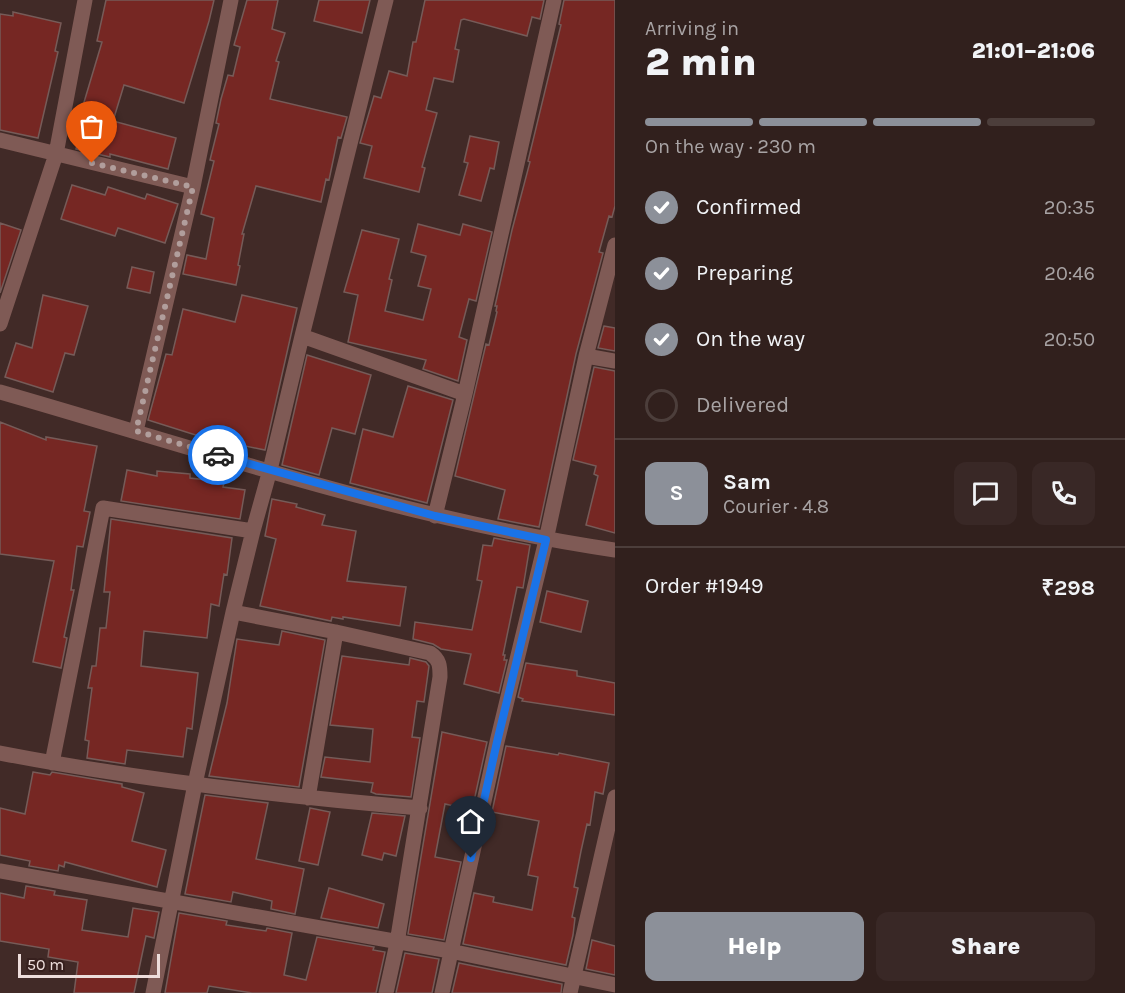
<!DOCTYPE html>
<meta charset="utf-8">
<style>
:root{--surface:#31201d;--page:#392826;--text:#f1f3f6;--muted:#a8a3a4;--line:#4c3e3b;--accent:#8c9099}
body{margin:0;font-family:Karla,sans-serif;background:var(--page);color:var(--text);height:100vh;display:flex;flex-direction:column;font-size:22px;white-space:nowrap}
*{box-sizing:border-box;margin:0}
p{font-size:20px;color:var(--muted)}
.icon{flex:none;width:33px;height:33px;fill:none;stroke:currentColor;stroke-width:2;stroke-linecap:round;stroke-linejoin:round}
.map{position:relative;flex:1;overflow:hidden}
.side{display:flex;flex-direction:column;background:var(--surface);width:510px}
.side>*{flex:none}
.scale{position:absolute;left:18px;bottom:15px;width:142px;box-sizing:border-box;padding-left:6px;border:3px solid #eddddb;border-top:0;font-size:16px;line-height:21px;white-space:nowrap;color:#eddddb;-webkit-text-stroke:4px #37201e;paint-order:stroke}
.pin{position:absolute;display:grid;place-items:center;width:51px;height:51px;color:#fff;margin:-62px -26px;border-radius:50% 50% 50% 0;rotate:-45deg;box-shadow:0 0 6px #0007}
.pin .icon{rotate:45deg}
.courier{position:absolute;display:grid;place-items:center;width:60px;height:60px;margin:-30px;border:4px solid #1a73e8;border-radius:50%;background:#fff;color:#222;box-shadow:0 2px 8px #0007}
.headline em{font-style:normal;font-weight:800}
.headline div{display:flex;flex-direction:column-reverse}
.headline{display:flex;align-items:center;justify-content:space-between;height:102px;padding:0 30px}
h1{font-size:39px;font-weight:800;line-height:45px}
.bar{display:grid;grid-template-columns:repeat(4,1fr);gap:9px 6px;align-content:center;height:72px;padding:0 30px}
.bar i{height:8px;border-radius:4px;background:var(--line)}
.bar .active{background:var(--accent)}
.bar p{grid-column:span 4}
.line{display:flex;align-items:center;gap:15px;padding:0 30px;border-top:2px solid var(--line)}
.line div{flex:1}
.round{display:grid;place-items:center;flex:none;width:63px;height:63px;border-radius:12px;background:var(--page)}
ol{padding:0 30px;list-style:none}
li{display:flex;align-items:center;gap:18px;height:66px}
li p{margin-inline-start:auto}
li .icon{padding:6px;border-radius:50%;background:var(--accent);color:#fff;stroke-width:4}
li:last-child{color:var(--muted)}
li i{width:33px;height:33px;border:3px solid var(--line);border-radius:50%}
.primary-button{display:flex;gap:12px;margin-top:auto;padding:12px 30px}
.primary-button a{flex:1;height:69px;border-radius:12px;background:var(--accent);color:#fff;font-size:24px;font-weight:800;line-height:69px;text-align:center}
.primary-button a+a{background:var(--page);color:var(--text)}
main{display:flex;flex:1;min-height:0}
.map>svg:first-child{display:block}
.building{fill:#762723;stroke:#765b58;stroke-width:1.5}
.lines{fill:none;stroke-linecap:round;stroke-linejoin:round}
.minor{stroke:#7f5a55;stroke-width:15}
.done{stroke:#b19e9c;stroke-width:6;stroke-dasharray:0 10.8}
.route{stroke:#1a73e8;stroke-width:8}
</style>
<main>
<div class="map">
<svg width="615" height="993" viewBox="0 0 615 993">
<rect width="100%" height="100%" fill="#412a27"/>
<!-- building -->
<path class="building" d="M106,0H214L209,21L184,103L124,85L113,121L176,138L168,169L110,154V157L76,149L87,110L82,109L102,42L97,41Z
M247,0H278L272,29L285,33L276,61L279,62L270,99L347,117L341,138L338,137L329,180L326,179L321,202L256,186L242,234H244L238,265L240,266L236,285L183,274L187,255L206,259L214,218L201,214L214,161L210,160L219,124L216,123L221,99L228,75L233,76L240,47L234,45Z
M319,0H370L362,33L314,21Z
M425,0H544L540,19L532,17L527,36L464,19L461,20L455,49L459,50L453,82L434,78L426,110L437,113L422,167L425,168L419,192L364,178L372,146L360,143L374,96L381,98L389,71L407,76L413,42H416Z
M564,0H615V206L612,217L609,216L599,252L603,253L576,354L539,527L498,519L505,490L455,476L486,344L489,345L497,312L496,311L497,306H495L512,230L530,162L528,161L561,25L559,24Z
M13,12L61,23L55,51L58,52L38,138L0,130V14L13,16Z
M470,136L499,142L494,169L490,168L481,201L459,195L468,163L464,162Z
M72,185L105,195L108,187L145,199L147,194L178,204L165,243L118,228L115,236L61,219Z
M0,223L21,230L0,293Z
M418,224L460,235L463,224L492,232L476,301L469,299L459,337L467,340L458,381L423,369L426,360L348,342L358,295L344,292L362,230L399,239L389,279L392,280L385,311L423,320L431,289L418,286L426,256L411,252Z
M132,267L154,272L150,293L127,288Z
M43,295L88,306L74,355L65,353L53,392L5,377L16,343L32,348Z
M242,295L297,308L265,450L202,437L148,420L166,354L172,355L183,309L235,322Z
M604,326L615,328V351L598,348Z
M307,355L371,375L355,434L332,428L319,475L282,465Z
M594,367L615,371V533L586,525L598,476L594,474L596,466L573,460Z
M408,386L453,400L427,503L350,483L363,429L393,437Z
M0,422L46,440V437L97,446L84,511L90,512L83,547L77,546L71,590H74L64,637L67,638L61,668L33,662L54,561L0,554Z
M127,470L157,476V471L190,474V478L224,482L223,487L245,490L240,519L121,501Z
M272,499L297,504L296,507L325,515L322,525L356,531L347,581L406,587L400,626L343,617V619L332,617L331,621L260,606L276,539L265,536Z
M111,519L232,538L227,575L224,574L219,606L211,604L207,638L144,631L141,666L198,673L192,729L187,728L183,757L127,750L125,764L87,758L89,741L85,740L92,688H88L92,666H96L100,628H106L110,592H104Z
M494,538L530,545L523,588L517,587L503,655H505L504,660H507L499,693L464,684L471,654L441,649L433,644L413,639L415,622L472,630L482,581L477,580L483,545L492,546Z
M547,591L588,601L581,632L540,622Z
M282,631L325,640L299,787L209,776L227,703L237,639L279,645Z
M342,656L409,665L410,658L426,662L429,666L424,702L417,701L412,737L420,738L411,797L376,794L371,792L373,783L321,777L325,757L370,762L373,729L330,725Z
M526,663L577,671V676L615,683V715L522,701L523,699L518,697Z
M442,732L487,742L472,810L445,804L435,857L461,862L444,940L408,934Z
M506,746L558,755L559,753L609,763L603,794L595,792L590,825L587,824L581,851L574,887L578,888L572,917L575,918L573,935L566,965L463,944L474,893L494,897L493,902L532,910L538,877L528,875L539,821L492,812Z
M33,772L50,775L52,772L122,784V787L144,793L132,841L166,850L157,887L65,862L64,867L59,865L58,871L29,866L30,861L0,855V808L25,814Z
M205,795L268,803L256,859L304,869L295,914L271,909L272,901L233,892L231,902L185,894Z
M310,808L330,812L318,865L299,861Z
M372,813L405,816L396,856L384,853L382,860L362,855Z
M26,886L55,891L54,895L87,900L82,930L128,937L133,908L159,912L154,938L146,936L134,993H74L78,962L48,957L49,949L0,941V893L24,898Z
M329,888L384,904L378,928L321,918Z
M179,913L227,921L226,925L266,931L267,928L292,933L284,975L306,980L317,937L374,947L373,950L385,952L376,993H252L209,986L207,993H165Z
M592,940L615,946V975L586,969Z
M405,953L439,959L432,993H396Z
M459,963L562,984L561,993H452Z"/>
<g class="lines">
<!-- minor -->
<path class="minor" d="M0,140L193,187
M0,324L56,154L85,0
M302,336L465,394
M586,356L615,361
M0,392C202,450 408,520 615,550
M136,431L193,187L231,0
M435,516L465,394L554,0
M233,612L336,632L430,653C440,660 440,666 440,677L397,943L386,993
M0,753C139,780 279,796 420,808
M52,763L103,508L253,531
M308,798L336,632
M0,871L450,951L615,985
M153,993L195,784L233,612L253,531L270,470L302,336L386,0
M442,993L497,742L546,540L586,356L615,245
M570,993L615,797"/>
</g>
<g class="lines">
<!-- done -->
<path class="done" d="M92,163L193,187L136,431L218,455"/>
<!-- route -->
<path class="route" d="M218,455L435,516L546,540L497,742L471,858"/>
</g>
</svg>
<div class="scale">50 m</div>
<div class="pin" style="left:92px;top:163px;background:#ea580c"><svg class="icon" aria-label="bag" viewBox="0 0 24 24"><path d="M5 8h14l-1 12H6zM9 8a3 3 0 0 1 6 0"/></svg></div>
<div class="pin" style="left:471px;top:858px;background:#1f2937"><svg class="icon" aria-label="home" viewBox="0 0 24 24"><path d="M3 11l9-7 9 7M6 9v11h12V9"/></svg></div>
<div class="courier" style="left:218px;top:455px"><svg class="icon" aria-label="car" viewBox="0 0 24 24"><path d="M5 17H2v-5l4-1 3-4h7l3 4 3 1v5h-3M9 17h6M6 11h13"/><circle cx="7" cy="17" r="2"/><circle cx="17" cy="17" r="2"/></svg></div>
</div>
<section class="side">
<div class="headline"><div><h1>2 min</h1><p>Arriving in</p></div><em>21:01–21:06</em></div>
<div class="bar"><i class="active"></i><i class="active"></i><i class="active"></i><i></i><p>On the way · 230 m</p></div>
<ol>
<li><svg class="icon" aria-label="check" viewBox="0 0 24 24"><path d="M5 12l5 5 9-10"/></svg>Confirmed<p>20:35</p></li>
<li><svg class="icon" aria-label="check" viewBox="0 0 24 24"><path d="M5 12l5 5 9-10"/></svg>Preparing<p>20:46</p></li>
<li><svg class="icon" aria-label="check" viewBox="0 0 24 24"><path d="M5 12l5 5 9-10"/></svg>On the way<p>20:50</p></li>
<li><i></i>Delivered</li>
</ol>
<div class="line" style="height:108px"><b class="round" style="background:var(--accent);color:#fff">S</b><div><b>Sam</b><p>Courier · 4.8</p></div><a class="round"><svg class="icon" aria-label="chat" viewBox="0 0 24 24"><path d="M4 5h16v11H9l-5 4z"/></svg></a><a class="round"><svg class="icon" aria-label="phone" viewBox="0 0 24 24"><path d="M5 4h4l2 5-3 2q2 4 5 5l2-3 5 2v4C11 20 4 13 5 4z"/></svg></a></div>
<div class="line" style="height:78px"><div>Order #1949</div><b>₹298</b></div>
<div class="primary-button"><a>Help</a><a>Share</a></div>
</section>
</main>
